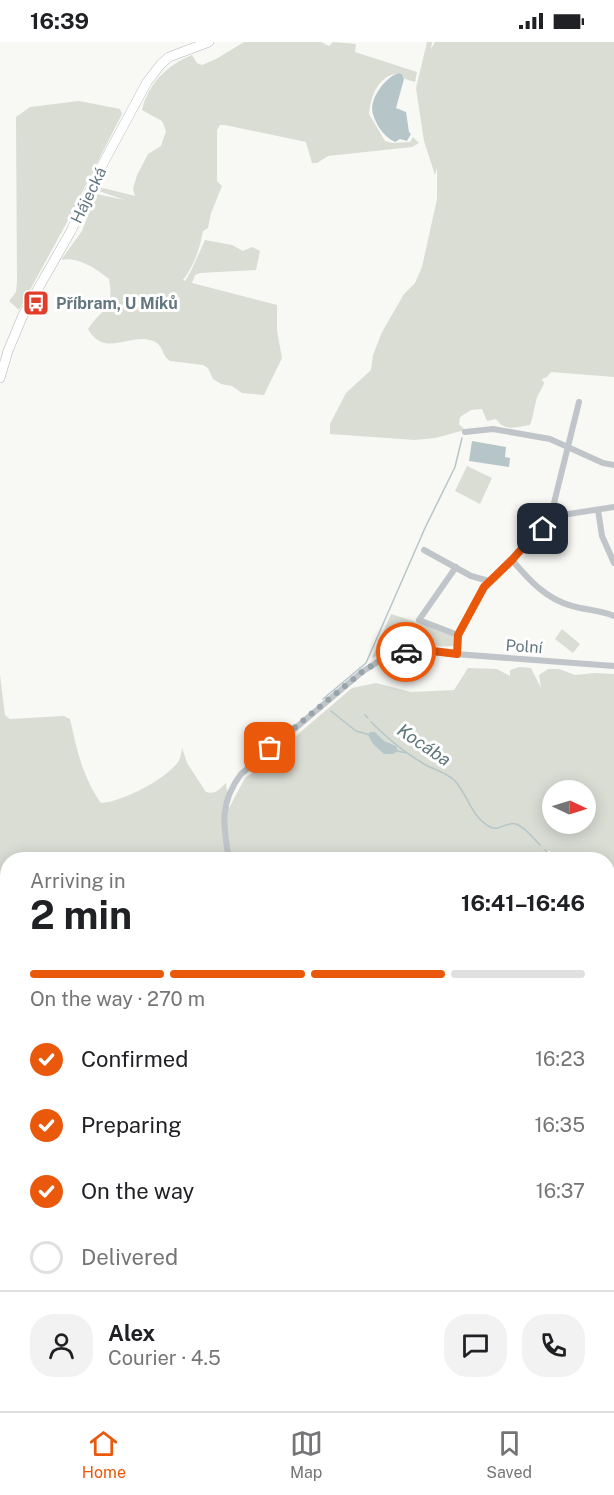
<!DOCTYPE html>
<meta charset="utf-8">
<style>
:root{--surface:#fff;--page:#f2f2f2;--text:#202124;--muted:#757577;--line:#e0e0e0;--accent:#ea580c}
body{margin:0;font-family:"Public Sans",sans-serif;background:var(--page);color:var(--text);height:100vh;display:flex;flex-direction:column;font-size:22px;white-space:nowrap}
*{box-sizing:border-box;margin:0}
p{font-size:20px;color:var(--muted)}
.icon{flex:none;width:33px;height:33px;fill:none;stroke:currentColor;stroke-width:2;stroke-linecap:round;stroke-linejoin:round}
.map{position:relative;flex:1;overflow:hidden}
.details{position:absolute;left:0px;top:810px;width:615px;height:560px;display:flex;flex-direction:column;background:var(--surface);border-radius:24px 24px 0 0;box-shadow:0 3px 15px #0003}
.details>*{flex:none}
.needle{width:39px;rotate:94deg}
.fabs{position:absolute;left:542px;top:738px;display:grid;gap:12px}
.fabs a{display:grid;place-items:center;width:54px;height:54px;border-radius:50%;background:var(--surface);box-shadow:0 3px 15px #0003;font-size:30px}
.pin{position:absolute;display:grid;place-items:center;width:51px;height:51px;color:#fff;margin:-26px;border-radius:12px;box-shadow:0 3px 9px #0006}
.courier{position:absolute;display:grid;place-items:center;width:60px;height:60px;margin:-30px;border:4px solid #ea580c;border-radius:50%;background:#fff;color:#222;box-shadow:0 2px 8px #0007}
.overview em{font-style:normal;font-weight:700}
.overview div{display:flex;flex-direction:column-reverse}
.overview{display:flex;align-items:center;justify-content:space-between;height:102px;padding:0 30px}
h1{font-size:39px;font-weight:700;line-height:45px}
.bar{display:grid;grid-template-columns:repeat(4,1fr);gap:9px 6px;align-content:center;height:72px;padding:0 30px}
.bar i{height:8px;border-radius:4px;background:var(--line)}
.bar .active{background:var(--accent)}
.bar p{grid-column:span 4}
.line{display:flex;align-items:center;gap:15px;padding:0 30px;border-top:2px solid var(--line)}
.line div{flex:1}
.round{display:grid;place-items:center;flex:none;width:63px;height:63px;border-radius:24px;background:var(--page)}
ol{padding:0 30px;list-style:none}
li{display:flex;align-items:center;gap:18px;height:66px}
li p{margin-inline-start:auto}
li .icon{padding:6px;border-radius:50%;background:var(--accent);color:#fff;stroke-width:4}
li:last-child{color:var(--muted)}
li i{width:33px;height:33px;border:3px solid var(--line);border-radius:50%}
.status{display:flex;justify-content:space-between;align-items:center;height:42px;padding:0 30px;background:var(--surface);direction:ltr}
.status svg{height:16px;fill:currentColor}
.dock{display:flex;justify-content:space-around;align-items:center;height:84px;border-top:2px solid var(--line);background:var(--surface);font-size:16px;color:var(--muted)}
.dock a{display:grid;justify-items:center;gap:3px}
.dock .active{color:var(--accent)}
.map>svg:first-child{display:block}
.green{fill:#d9ddd4;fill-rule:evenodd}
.water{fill:#b6c6c8}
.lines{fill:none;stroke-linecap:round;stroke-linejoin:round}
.stream{stroke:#b6c6c8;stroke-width:1.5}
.secondary-casing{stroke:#b1b9bc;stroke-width:10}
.street{stroke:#bfc5c8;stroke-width:6}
.secondary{stroke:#fff;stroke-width:9}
.done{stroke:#97a4a9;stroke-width:6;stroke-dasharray:0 10.8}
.route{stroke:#ea580c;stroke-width:8}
.labels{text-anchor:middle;stroke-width:6;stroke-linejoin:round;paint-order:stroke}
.street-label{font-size:16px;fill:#637780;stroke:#fff}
.poi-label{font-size:16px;font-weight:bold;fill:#637780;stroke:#fff;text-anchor:start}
.water-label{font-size:18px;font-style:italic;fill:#5e777b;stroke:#fff}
</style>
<div class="status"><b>16:39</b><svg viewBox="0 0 49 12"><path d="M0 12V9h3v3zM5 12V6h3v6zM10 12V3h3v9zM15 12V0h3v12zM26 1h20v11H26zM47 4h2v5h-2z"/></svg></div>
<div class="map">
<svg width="614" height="1369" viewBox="0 0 614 1369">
<rect width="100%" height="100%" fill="#f8f8f5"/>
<!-- green -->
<path class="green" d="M244,0H321L329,4L333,0L356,2L355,10L417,30L415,40L405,37L401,31C379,32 371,52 369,72L385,99L392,101L410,100L413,95L419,101L412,105L328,114L317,121H312L306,100L225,83H220L217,88V139L222,144L211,171L208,186L203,189C200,206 194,224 183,238L185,239L191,229L205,198L232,203L243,209L252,205L260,209L256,228L200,231L195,233L192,241L277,263V289L282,316L264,353L242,351L232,344L221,342L213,337L208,326L203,323L170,319C161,313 164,303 153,299C130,290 105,317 88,287C102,265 115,269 109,237C97,227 77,214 61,218L82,189L96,152L125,158L96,148L99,145L135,154L133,147L137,133L148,112L161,104L166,89L162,79L142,68C148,42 167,23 192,13L197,21L202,23L216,17Z
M427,0H432L431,7L435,0H614V335L551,330L547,335L542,337L544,341C542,348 537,353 536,359C534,367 533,375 530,383C516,385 505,390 496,377L487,379L482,367L471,368L460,375L459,382L465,388L435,396L415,398L330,392V382L346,351L371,328L373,313L382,290L404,252L415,241L422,225L437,157V126L435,133L424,99L416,46Z
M79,59L120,67L122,72L66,182L19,268L9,259L16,250L17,239L16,75L30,65Z
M467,424L492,436L480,462L455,449Z
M391,572L435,586L455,594V604C442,605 430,604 417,603C401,603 386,609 372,616Z
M562,587L580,602L573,611L555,597Z
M520,625L531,626L541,646L539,633L548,627H559L575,633L595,631L614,632V882L608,872V818L558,817L550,809L541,810L550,818H8V1362H132L128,1369H0V633L5,673L10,677L64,674L70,677C77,708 82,734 101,761C122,760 166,737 178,720C181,716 181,711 182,706L187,721L206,750C215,753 220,747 226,741L229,766L245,736L274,717L283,705L352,646L376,641L411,650L454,648L468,626L497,627L510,634V628ZM552,748H585V782H552Z
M608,881L614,903V1369H533L509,1362H608Z
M143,1362H161L180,1369H135Z
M202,1362H297L280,1369H192Z"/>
<!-- water -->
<path class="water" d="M399,31L402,32L404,37L396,66L406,70L409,90L411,92L407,99L400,97L395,100C384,95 376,83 373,72C368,58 386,34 399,31Z
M472,399L506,405L505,415L510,416L509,425L469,419Z
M370,690H375L384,699L396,704L398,709L393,712H384L373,702L368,693Z"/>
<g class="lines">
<!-- stream -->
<path class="stream" d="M323,657L366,621L425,486L455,425L462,396
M331,669L356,689L370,693
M365,673L368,676
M371,680C387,696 406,712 426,723C435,728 445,730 454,738C468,752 470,774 490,785C499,790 507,779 516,782C525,785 533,796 540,803
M397,709L407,711
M545,808L554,818
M608,876L614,891
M515,1362L538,1369
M282,1369L295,1362"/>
<defs>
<path id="secondary" d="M0,336L8,309L23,273L71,189L99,129L147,40L161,22L169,15L209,0"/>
</defs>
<!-- secondary casing -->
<use href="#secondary" class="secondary-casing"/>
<!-- street -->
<path class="street" d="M465,390L493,387L550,397L603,421L614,423
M598,468L602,494L614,521
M554,478L552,469L579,360
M424,508L471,534L489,539
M512,518C529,538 546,557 572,564C586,568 600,568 614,574
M456,525L419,578L458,593
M457,612L458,593L484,545L532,495L562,473L614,465
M229,818C223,783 219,761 241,732L362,630L379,619L397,611L416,609L614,624
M131,1369L136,1362"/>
<!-- secondary -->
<use href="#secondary" class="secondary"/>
</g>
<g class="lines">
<!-- done -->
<path class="done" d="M270,706L362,630L379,619L406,610"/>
<!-- route -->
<path class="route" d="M406,610L433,609L457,612L458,593L484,545L512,518L532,495L543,487"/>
</g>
<!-- icons -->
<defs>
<symbol id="bus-square" viewBox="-11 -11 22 22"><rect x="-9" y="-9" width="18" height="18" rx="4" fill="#e23d2b" stroke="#fff"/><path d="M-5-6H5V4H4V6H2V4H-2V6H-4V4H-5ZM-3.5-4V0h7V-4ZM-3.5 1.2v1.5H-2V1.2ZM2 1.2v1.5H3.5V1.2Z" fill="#fff"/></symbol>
</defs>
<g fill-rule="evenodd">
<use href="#bus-square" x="21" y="246" width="30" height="30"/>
</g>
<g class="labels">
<!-- street labels -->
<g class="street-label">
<text transform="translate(88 153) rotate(-64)" y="6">Hájecká</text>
<text transform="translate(524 604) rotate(4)" y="6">Polní</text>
</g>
<!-- poi labels -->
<g class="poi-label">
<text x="56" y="267">Příbram, U Míků</text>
</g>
<!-- water labels -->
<g class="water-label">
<text transform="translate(424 703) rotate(34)" y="6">Kocába</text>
</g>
</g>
</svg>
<div class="fabs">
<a><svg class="needle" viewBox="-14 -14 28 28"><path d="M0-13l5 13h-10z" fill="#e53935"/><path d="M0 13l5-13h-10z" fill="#757577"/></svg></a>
</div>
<div class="pin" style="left:270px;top:706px;background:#ea580c"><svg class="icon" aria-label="bag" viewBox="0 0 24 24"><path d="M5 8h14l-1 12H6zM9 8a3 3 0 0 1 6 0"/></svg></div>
<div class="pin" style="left:543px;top:487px;background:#1f2937"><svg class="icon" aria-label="home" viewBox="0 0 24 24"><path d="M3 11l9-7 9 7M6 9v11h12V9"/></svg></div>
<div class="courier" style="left:406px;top:610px"><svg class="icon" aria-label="car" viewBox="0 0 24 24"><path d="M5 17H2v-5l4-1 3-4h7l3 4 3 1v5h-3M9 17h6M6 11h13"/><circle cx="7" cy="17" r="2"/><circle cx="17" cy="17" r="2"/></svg></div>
<section class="details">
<div class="overview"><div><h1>2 min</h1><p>Arriving in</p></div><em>16:41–16:46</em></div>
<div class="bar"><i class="active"></i><i class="active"></i><i class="active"></i><i></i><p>On the way · 270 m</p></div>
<ol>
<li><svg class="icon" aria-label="check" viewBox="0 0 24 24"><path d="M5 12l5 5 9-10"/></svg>Confirmed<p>16:23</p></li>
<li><svg class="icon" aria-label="check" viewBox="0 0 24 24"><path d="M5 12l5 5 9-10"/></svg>Preparing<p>16:35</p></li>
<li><svg class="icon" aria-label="check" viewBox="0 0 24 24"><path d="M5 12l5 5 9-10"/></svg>On the way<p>16:37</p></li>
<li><i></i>Delivered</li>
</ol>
<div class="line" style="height:108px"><a class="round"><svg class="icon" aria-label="person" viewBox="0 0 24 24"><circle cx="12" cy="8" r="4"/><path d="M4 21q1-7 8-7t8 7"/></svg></a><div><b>Alex</b><p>Courier · 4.5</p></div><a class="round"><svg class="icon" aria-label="chat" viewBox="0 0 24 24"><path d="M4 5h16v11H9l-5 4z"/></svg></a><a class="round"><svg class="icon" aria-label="phone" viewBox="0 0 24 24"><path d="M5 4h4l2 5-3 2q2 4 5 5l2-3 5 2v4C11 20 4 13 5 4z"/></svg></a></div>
</section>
</div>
<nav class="dock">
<a class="active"><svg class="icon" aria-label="home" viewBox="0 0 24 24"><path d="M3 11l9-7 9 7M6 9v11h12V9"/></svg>Home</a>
<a><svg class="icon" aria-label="map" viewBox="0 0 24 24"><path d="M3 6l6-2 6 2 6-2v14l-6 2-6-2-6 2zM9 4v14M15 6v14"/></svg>Map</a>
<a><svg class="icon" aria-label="saved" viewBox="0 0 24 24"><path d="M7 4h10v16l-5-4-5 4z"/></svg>Saved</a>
</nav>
